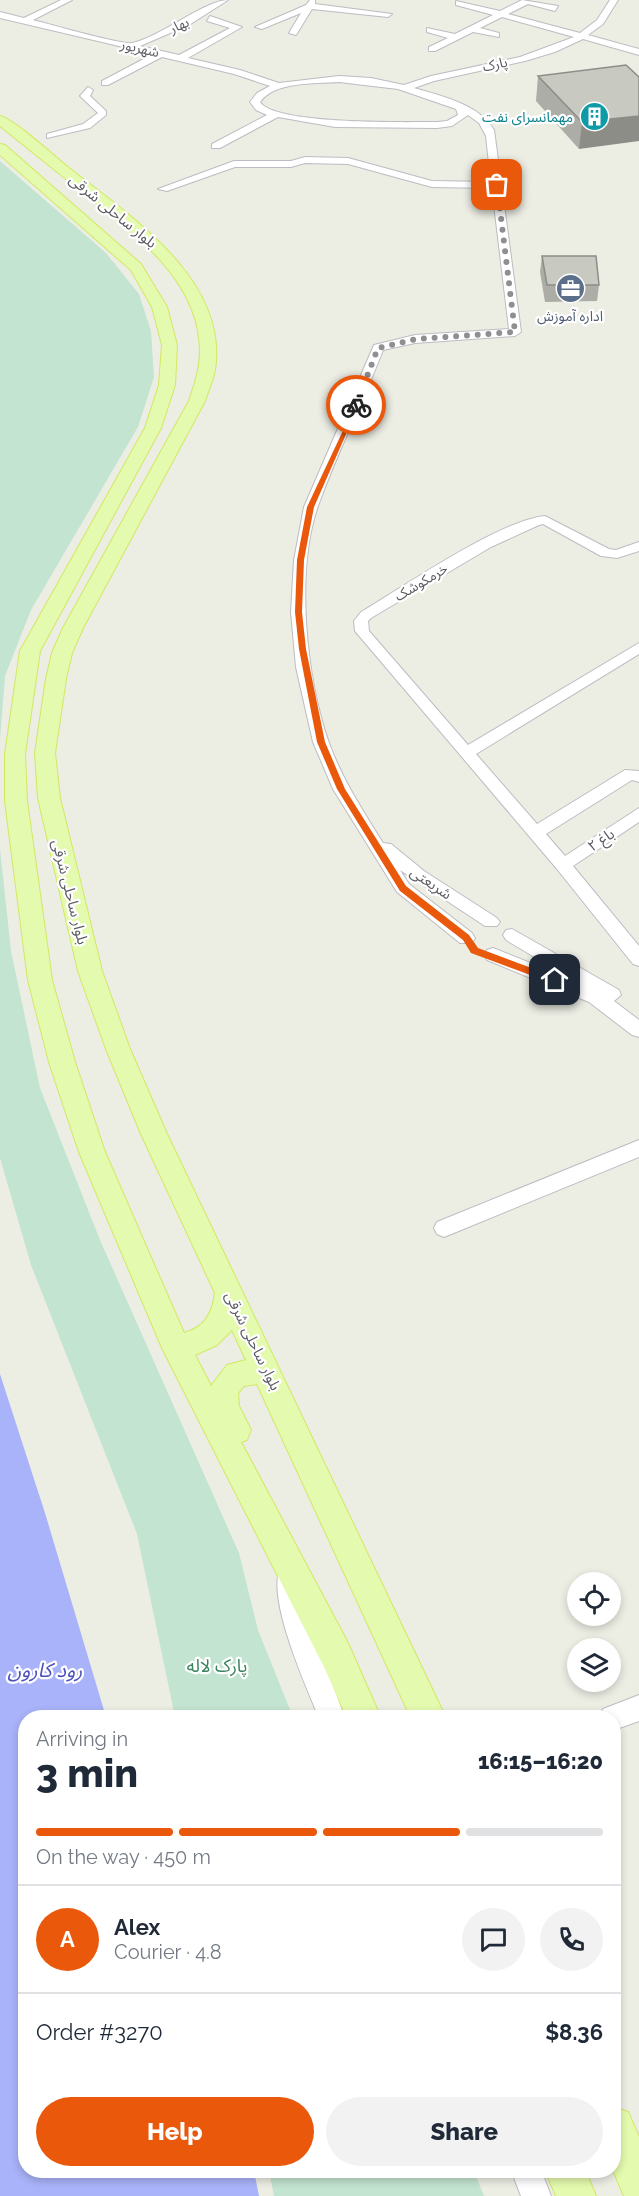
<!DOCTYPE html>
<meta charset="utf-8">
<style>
:root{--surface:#fff;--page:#f2f2f3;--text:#1f2937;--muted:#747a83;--line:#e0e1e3;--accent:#ea580c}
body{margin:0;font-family:Raleway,"Noto Sans Arabic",sans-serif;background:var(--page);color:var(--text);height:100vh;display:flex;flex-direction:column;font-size:22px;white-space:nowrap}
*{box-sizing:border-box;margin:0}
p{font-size:20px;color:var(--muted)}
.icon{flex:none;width:33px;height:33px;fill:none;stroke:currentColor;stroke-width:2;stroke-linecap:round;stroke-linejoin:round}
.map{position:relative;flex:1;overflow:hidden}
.panel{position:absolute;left:18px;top:1710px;width:603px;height:468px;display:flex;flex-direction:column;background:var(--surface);border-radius:24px;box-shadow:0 3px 9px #0003}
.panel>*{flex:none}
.fabs{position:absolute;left:567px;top:1572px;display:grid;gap:12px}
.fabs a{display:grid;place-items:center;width:54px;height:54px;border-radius:50%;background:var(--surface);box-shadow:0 3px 9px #0003;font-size:30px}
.pin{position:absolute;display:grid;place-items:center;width:51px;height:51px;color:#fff;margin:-26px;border-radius:12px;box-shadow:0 3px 9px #0006}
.courier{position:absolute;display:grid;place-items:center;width:60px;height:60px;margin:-30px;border:4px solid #ea580c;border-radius:50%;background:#fff;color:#222;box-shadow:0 2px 8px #0007}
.overview em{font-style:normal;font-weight:800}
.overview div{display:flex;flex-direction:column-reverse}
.overview{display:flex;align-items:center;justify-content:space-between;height:102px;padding:0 18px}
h1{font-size:39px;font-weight:800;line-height:45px}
.bar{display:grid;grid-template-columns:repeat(4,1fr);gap:9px 6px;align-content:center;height:72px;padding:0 18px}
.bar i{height:8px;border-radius:4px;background:var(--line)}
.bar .current{background:var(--accent)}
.bar p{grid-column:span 4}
.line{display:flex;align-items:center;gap:15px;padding:0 18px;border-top:2px solid var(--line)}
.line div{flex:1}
.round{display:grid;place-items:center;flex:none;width:63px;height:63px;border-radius:32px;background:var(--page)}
.action{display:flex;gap:12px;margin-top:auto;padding:12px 18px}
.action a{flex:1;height:69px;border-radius:36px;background:var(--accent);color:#fff;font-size:24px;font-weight:800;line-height:69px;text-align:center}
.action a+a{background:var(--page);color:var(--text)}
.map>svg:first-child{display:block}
.green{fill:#c3e4d1}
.water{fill:#a9b3f9}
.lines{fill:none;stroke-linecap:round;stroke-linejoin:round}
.minor-casing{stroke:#bcbcc2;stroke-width:2}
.major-casing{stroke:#d2e863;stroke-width:2}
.minor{fill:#fff;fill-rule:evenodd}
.major{fill:#e4faae;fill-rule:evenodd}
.wall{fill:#acada6}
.shaded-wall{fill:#8c8d87}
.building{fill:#c8c9c1;stroke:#8c8d87;stroke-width:1.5}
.route{fill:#ea580c}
.done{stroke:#8e8f91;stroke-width:6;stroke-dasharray:0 10.8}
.labels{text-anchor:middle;stroke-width:4.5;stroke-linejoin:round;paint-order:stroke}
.far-street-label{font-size:14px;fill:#5c5c64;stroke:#fff}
.far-culture-label{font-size:14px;fill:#0d838f;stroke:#fff;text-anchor:end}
.far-service-label{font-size:14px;fill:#4e5e75;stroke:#fff}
.street-label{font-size:15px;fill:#5c5c64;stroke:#fff}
.near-park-label{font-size:18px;fill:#3b845f;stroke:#fff}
.near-water-label{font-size:20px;font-style:italic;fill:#4d51bc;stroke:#fff}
</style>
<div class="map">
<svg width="639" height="2196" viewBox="0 0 639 2196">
<rect width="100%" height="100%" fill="#eceee4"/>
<!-- green -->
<path class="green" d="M0,161L106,253L139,294L151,331L154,377L138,427L31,610L5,676L0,739Z
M0,849L11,951L40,1088L100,1240L239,1553L258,1630L293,1717H175L137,1534L31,1265L0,1158Z
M269,2171H474L484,2196H274Z"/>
<!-- water -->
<path class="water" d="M0,1374L45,1513L106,1717L26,1718V2170L254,2171L259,2196H0Z"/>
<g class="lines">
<defs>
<path id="minor" d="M61,0H72L33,20C49,24 122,45 132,43C161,37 205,0 228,0L189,25L140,46L179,55L230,28L207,21L210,16L242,27L188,58L240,70L279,83L339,76L371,78L404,85L431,76L520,57L574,37L502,17L480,28L499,33V37L473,32L435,51H429V47L448,38L427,32V28L455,34L493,15L456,5V1L500,11L522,0L558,6L555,11L528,4L508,14L580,33L597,20L610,0H618L603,24L588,35L639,49V55L583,39L555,52L525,61L434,81L414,88C441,96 479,104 494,130L521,332L515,336L415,343L383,350C363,402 337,453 318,506C295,572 306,677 329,743C342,779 363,811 383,843L391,844L424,871L497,918L500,922L497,926H485L400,870L409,884L472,933L475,938L472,943H460L397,892L333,789L313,742L296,667L291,612L294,560L304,507L374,345L415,335L509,329L492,188L432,187L348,164L305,163L291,167H235L167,191L158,189L234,161H291L305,157L348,158L432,181L491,182L486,136L479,123L468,115L452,126L437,128L335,127L278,117L220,148H212V144L267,115L256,110L250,102L257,93L270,86L234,74L162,57L108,85H102V81L153,54L0,18V12L24,18ZM339,82L398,89L456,109L458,115L447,121L437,122C407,122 275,125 260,102C275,81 315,84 339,82Z
M310,0H315V4L392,14L388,17L312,9L296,35L289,33L301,13L262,29L255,27L306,5Z
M88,87L93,90L90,96L106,111V115L90,128L47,138V134L83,124L98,113L80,96Z
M545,516L609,549L616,550L639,542V551L617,558L601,556L543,524L539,525L491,547L371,618L368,621L369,631L468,745L639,643V654L476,754L537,824L625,770L639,771V782L632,780L546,834L565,856L639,808V822L573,866L639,946V966L633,964L557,869L355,631L354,621L361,612C405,586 498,521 545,516Z
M512,929L619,990L621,995L614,1001L639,1020V1037L632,1035L589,1002L487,960L484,955L487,950L493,948L573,980L506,940L503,935L506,930Z
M639,1140V1157L444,1237L437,1234L434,1228L437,1222Z
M289,1565L298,1569L301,1577L312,1631L345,1718H319C306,1686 267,1600 280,1569Z
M639,1695V1721L614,1730V1718H599L603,1709Z
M511,2170H541L551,2196H521Z"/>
<path id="major" d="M0,116C15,120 55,157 69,168C130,216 229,280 215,370C213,381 208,391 205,401L83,628L72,653L66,679L55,753L60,798L102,971L130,1049L167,1134L446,1718H411L257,1384L244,1386L238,1393L239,1406L251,1430L247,1440L241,1442L348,1643L381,1718H347L324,1667L162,1348L79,1152L49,1062L28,980L5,801V754L20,651L145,428L159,385L162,345L152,307L131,270L0,155V144L5,145L141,264L167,307L177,345L175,385L161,428L40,651L25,754L27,801L52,980L75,1062L105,1152L184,1333C205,1327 212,1314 215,1293L141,1134L106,1049L78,971L38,798L35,753L46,679L52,653L63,628L189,401C194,385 200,370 200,352C200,281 136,235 86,195C57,172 29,149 0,126ZM232,1330L246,1360L227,1365L211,1386L195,1355L217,1345Z
M614,2107L628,2112L639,2137V2196H624L613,2170Z
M545,2170H585L596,2196H556Z"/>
</defs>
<!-- minor casing -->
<use href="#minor" class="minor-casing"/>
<!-- major casing -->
<use href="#major" class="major-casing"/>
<!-- minor -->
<use href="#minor" class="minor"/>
<!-- major -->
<use href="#major" class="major"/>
</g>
<!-- wall -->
<path class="wall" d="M626,65L579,149L536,101L538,76Z
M542,256L599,285L597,301L545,302L540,272Z"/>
<!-- shaded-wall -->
<path class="shaded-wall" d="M639,116V141L579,149L582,122Z"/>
<!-- building -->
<path class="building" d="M626,65L639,77V116L582,122L538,76Z
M542,256H596L599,285H547Z"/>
<!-- route -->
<path class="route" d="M356,403L359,405L314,507L304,560L302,612L306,649L325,742L345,789L406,886L469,935L478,948L558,978V983H552L471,953L463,940L400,891L337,789L317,742L299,649L295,612L297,560L307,507Z"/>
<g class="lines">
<!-- done -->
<path class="done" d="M356,405L378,348L416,339L515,332L497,185"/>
</g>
<!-- icons -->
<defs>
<symbol id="building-disc" viewBox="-11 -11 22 22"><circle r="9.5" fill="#0f9aa8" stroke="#fff"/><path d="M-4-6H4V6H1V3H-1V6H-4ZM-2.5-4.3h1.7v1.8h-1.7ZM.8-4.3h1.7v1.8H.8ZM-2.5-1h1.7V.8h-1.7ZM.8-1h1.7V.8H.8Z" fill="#fff"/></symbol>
<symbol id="office-disc" viewBox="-11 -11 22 22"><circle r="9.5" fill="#5c6f8a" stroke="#fff"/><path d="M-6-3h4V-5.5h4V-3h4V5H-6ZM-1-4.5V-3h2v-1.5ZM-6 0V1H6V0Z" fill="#fff"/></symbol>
</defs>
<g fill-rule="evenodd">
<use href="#building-disc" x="578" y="100" width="33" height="33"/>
<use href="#office-disc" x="554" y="272" width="33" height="33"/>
</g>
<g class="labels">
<!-- far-street labels -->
<g class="far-street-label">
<text transform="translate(179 25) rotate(-25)" y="5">بهار</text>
<text transform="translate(140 48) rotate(13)" y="5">شهریور</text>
<text transform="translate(495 64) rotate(-12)" y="5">پارک</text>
<text transform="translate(421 582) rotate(-31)" y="5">خرمکوشک</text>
</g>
<!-- far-culture labels -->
<g class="far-culture-label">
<text x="573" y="122">مهمانسرای نفت</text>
</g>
<!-- far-service labels -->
<g class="far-service-label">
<text x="570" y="321">اداره آموزش</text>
</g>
<!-- street labels -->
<g class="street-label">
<text transform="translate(113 211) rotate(39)" y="5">بلوار ساحلی شرقی</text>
<text transform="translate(601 840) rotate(-34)" y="5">باغ ۲</text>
<text transform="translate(431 883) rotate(34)" y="5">شریعتی</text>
<text transform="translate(70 892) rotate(76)" y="5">بلوار ساحلی شرقی</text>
<text transform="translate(253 1341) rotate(64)" y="5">بلوار ساحلی شرقی</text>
</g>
<!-- near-park labels -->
<g class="near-park-label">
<text x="217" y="1672">پارک لاله</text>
</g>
<!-- near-water labels -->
<g class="near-water-label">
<text x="45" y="1677">رود کارون</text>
</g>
</g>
</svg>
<div class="fabs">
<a><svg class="icon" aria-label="locate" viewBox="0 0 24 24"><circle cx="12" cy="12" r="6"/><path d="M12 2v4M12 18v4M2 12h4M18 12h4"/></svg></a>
<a><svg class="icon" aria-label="layers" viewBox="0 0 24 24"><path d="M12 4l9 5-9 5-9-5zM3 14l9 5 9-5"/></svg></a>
</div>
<div class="pin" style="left:497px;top:185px;background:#ea580c"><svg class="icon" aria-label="bag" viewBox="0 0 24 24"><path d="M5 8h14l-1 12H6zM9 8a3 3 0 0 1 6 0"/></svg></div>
<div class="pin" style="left:555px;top:980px;background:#1f2937"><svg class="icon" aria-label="home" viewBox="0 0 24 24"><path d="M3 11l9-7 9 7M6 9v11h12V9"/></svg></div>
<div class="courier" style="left:356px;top:405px"><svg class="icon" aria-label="bike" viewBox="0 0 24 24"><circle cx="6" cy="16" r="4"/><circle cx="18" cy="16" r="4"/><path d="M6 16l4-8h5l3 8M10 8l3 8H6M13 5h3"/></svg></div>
<section class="panel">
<div class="overview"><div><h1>3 min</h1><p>Arriving in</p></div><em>16:15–16:20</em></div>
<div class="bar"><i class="current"></i><i class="current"></i><i class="current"></i><i></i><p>On the way · 450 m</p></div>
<div class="line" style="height:108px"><b class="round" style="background:var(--accent);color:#fff">A</b><div><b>Alex</b><p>Courier · 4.8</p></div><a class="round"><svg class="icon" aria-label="chat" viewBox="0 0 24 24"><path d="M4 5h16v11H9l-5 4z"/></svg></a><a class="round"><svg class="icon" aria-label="phone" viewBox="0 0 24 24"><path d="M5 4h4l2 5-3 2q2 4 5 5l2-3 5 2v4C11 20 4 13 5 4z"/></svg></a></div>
<div class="line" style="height:78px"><div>Order #3270</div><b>$8.36</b></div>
<div class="action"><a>Help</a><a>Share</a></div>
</section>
</div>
